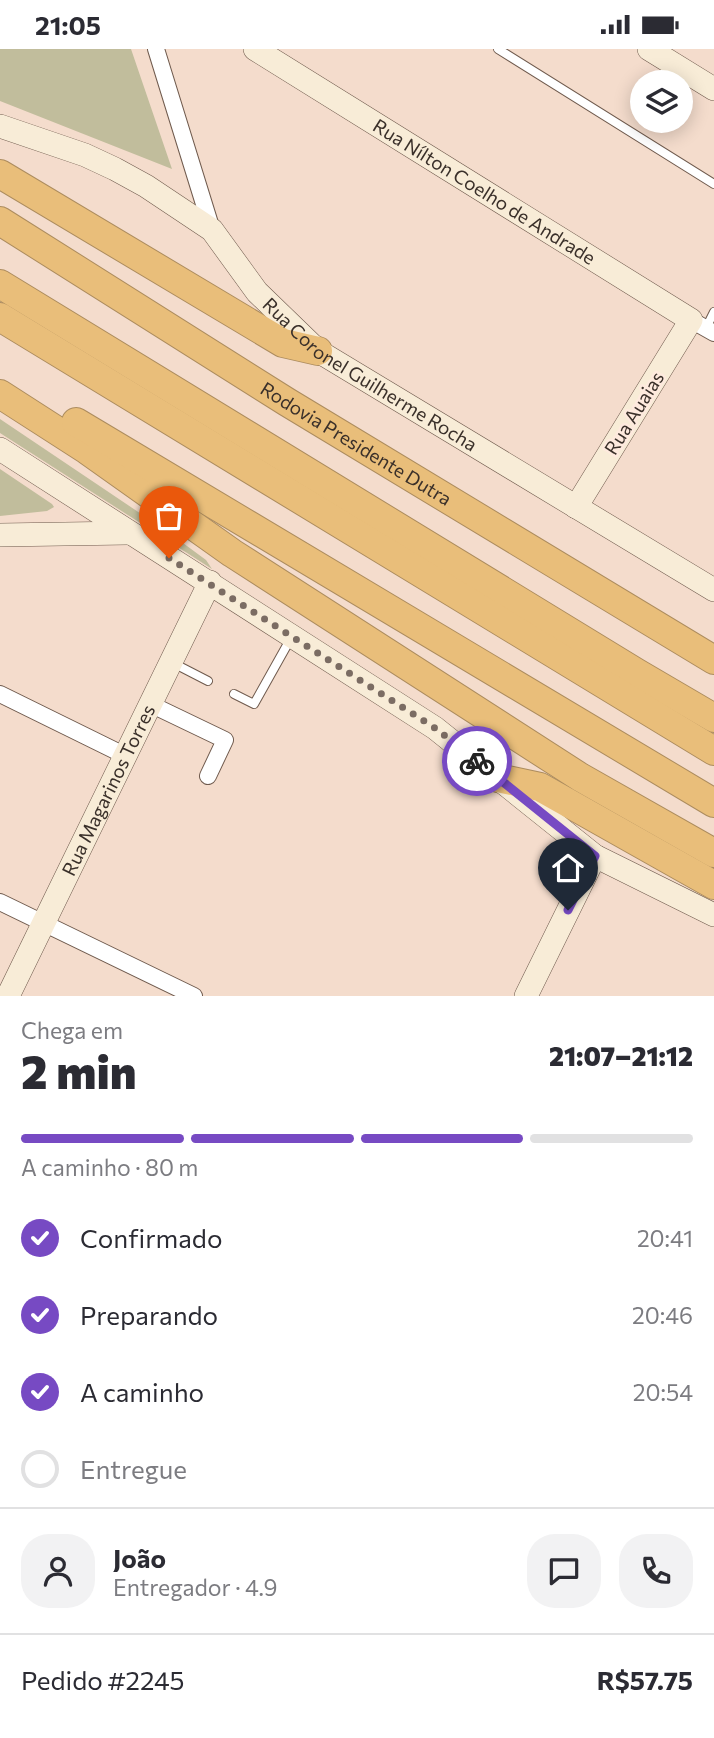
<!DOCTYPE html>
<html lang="pt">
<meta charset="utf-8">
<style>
:root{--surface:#fff;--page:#f2f2f3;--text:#2b2b33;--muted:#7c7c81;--line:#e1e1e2;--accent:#774ac3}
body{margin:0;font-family:Commissioner,sans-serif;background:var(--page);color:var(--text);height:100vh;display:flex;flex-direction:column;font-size:26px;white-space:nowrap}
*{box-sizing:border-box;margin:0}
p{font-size:23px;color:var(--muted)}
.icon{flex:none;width:38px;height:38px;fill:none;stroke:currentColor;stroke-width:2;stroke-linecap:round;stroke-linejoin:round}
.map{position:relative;height:947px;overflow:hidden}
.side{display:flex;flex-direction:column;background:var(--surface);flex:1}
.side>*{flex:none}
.fabs{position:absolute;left:630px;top:21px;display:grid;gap:14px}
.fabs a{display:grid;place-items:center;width:63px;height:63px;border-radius:50%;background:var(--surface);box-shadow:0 4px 18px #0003;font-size:35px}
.pin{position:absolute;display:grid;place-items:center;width:60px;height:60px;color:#fff;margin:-72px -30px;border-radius:50% 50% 50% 0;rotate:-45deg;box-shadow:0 0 7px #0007}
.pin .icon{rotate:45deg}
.courier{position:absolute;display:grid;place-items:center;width:70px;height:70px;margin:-35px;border:5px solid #774ac3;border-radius:50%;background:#fff;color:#222;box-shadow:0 2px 9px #0007}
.overview em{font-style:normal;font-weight:800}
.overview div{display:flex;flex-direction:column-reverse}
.overview{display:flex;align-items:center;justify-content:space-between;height:119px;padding:0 21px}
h1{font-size:46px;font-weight:800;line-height:52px}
.bar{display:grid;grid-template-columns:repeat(4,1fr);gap:10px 7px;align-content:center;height:84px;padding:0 21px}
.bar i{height:9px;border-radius:5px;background:var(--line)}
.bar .active{background:var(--accent)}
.bar p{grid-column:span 4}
.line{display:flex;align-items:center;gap:18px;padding:0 21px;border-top:2px solid var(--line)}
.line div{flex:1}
.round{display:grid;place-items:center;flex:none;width:74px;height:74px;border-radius:28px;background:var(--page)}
ol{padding:0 21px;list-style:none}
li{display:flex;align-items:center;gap:21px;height:77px}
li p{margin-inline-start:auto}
li .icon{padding:7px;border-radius:50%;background:var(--accent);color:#fff;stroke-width:4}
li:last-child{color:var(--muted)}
li i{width:38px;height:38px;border:4px solid var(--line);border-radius:50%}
.status{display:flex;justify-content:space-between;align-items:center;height:49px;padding:0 35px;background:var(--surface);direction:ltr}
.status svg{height:19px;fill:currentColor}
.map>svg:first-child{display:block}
.green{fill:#c1bd9c}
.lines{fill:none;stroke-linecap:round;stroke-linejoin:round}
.lane-casing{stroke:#6f5a4d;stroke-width:10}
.street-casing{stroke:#6f5a4d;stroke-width:18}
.secondary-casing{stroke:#6f5a4d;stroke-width:24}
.highway-casing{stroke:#ac8c5e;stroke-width:30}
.lane{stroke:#fff;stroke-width:8}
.street{stroke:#fff;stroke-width:16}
.secondary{stroke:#f8ecd7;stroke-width:23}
.highway{stroke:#e9be7a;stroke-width:28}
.done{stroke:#7b6c63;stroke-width:7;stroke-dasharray:0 12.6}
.route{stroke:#774ac3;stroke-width:9}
.labels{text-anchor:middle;stroke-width:5;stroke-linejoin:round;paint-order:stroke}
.street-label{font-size:19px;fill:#3a302a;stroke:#feeade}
</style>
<div class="status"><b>21:05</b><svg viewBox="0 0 49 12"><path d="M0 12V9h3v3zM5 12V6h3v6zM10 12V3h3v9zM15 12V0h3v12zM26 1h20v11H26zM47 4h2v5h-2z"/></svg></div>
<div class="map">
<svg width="714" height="947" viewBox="0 0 714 947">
<rect width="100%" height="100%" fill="#f4dccc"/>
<!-- green -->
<path class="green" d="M0,0H131L172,120L0,52Z
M0,370L168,483L206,511L212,520L0,384Z
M0,420L52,455L54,458L47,462L0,467Z"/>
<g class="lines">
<defs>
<path id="lane" d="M498,0L714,135
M706,279L714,263
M173,614L208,632
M234,645L254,655L291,589"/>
<path id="street" d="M156,0L212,181
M691,271L714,284
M0,645L124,706
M150,655L225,691L208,727
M0,853L194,947"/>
<g id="secondary">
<path id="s1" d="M255,0L691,271L576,458"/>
<path d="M649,0L714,40"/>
<path id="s2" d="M0,77L85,106L115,120L146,137L212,181L257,243L318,302L714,541"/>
<path d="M0,400L435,679L595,807L714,866"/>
<path d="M0,486L128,484"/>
<path id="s3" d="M8,947L210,533"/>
<path d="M526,947L595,807"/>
</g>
<g id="highway">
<path d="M0,125L283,294L318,302"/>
<path id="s4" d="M0,172L287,353L714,611"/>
<path d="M0,235L637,624L714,669"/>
<path d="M0,268L714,702"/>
<path d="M0,345L87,401L232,504L580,728L714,804"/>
<path d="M76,373L714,754"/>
<path d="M498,729L540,738L714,836"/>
</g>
</defs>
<!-- lane casing -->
<use href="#lane" class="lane-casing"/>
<!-- street casing -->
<use href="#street" class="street-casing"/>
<!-- secondary casing -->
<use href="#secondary" class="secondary-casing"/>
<!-- highway casing -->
<use href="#highway" class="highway-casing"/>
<!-- lane -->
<use href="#lane" class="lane"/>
<!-- street -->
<use href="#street" class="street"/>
<!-- secondary -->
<use href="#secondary" class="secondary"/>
<!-- highway -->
<use href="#highway" class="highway"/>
</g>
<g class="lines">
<!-- done -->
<path class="done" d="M169,509L435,679L477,712"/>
<!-- route -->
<path class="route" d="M477,712L595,807L568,861"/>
</g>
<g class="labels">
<!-- street labels -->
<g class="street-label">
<text dy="7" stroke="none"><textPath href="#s1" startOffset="270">Rua Nílton Coelho de Andrade</textPath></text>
<text dy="7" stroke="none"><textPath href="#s2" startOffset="455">Rua Coronel Guilherme Rocha</textPath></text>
<text transform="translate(634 364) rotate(-58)" y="7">Rua Auaias</text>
<text dy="7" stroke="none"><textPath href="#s4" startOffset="420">Rodovia Presidente Dutra</textPath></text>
<text dy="7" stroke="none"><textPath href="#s3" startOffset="229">Rua Magarinos Torres</textPath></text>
</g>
</g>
</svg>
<div class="fabs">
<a><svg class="icon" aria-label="layers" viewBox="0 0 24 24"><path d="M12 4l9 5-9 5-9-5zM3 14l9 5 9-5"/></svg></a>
</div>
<div class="pin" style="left:169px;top:509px;background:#ea580c"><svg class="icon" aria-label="bag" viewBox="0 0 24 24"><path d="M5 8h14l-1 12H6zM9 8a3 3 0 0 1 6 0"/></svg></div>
<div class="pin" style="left:568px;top:861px;background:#1f2937"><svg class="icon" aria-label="home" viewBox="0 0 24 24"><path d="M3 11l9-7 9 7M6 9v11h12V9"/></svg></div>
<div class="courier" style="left:477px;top:712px"><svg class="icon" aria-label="bike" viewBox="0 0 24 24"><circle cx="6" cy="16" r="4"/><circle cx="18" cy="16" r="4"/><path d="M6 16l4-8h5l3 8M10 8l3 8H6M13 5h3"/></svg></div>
</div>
<section class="side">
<div class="overview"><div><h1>2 min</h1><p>Chega em</p></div><em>21:07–21:12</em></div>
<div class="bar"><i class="active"></i><i class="active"></i><i class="active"></i><i></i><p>A caminho · 80 m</p></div>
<ol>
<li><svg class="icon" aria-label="check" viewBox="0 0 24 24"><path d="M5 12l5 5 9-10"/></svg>Confirmado<p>20:41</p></li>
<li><svg class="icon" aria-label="check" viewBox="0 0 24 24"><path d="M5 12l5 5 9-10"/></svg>Preparando<p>20:46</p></li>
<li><svg class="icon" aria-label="check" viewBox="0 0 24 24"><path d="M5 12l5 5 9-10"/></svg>A caminho<p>20:54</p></li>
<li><i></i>Entregue</li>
</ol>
<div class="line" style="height:126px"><a class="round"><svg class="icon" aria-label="person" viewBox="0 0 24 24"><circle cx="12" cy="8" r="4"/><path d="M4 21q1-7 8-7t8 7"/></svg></a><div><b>João</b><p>Entregador · 4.9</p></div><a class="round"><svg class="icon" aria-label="chat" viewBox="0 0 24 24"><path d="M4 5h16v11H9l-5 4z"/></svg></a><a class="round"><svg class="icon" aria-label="phone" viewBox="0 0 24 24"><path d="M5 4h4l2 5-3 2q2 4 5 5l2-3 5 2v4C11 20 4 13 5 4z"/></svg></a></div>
<div class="line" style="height:91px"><div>Pedido #2245</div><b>R$57.75</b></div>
</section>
